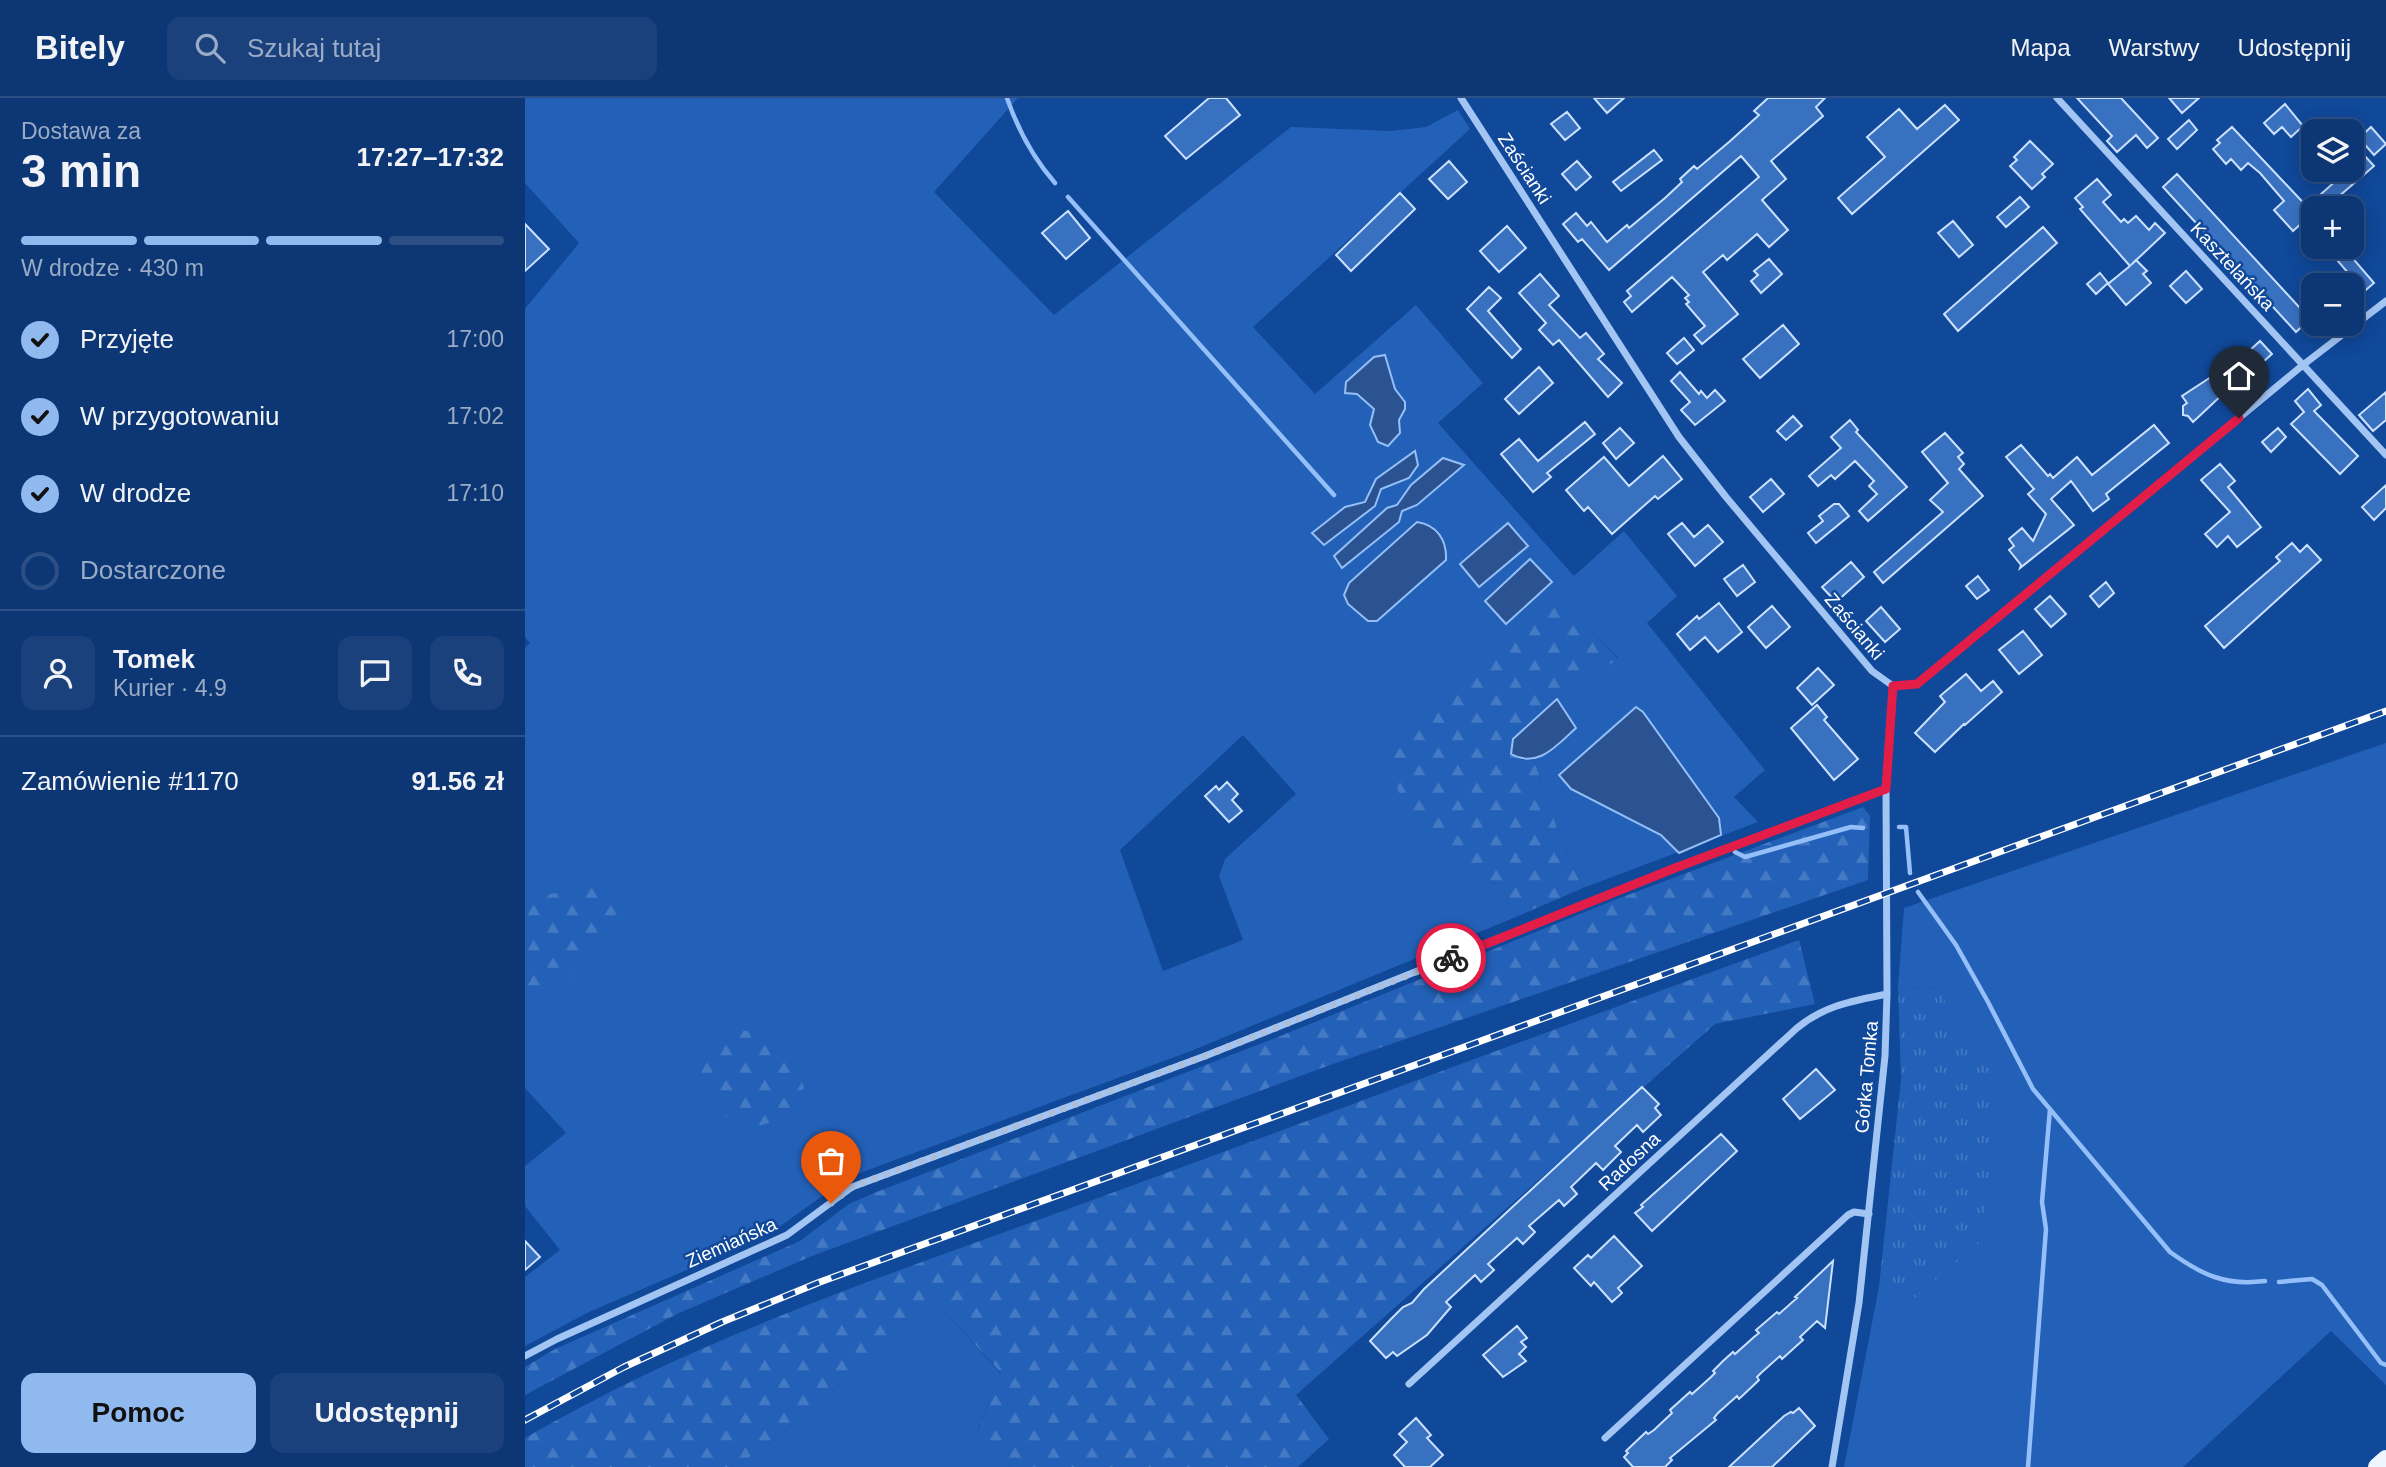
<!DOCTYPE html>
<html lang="pl">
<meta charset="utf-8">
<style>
:root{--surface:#0c3674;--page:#1a417c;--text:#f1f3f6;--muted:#9aabc5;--line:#2c5086;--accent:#90b9f0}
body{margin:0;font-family:Helvetica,sans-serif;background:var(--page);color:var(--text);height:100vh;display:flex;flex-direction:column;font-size:26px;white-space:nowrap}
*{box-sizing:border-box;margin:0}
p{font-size:23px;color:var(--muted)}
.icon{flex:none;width:38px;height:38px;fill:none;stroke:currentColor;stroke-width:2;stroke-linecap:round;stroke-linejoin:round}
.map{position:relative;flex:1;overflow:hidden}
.details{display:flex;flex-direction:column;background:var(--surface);width:525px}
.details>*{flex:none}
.buttons{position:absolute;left:1776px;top:21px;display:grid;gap:14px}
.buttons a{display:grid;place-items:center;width:63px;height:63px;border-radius:14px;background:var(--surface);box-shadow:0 4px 18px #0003,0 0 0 2px var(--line);font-size:35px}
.pin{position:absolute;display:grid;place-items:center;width:60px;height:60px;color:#fff;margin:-72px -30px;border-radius:50% 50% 50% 0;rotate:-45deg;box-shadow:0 0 7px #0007}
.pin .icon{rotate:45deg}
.courier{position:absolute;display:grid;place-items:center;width:70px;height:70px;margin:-35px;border:5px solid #e11d48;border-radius:50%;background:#fff;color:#222;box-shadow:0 2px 9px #0007}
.overview em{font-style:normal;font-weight:800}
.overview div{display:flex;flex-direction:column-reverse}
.overview{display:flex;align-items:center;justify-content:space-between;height:119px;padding:0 21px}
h1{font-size:46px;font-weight:800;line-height:52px}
.bar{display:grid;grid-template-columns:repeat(4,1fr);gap:10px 7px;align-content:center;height:84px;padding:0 21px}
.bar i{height:9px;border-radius:5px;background:var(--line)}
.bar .active{background:var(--accent)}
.bar p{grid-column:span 4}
.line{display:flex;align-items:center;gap:18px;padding:0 21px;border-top:2px solid var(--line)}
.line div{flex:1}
.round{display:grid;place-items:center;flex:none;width:74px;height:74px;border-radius:14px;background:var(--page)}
ol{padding:0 21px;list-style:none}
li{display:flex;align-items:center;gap:21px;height:77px}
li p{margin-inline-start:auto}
li .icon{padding:7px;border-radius:50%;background:var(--accent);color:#111;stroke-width:4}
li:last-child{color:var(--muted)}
li i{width:38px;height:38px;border:4px solid var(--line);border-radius:50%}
.action{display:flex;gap:14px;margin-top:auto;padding:14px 21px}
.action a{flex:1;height:80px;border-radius:14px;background:var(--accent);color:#111;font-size:28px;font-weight:800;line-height:80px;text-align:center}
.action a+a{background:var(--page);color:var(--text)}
header{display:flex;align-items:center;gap:42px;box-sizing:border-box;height:98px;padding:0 35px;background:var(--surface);border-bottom:2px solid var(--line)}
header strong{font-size:33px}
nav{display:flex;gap:38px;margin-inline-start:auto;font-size:24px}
.search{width:490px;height:63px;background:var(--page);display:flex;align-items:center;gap:18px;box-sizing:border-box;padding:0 24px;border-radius:14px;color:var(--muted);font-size:26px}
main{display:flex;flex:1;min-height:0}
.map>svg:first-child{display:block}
.grass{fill:#2361b8;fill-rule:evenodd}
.forest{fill:url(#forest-firs)}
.park{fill:url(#park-tufts)}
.water{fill:#2b5391;stroke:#95bff8;stroke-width:2}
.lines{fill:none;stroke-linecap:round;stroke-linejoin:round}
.stream{stroke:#95bff8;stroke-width:4.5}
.building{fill:#3971c1;stroke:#cbe1fe;stroke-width:2}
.street{stroke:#a3c5f4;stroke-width:7}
.primary{stroke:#f0f6ff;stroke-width:18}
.rail-casing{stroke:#fff;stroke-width:7}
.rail{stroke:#10489a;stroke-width:4.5;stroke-dasharray:13;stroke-linecap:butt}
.done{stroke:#abbfdc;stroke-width:7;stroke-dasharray:0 12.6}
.route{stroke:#e11d48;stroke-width:9}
.labels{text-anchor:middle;stroke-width:5;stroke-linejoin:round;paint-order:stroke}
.street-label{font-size:19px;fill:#fff;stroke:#10489a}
</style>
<header>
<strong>Bitely</strong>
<div class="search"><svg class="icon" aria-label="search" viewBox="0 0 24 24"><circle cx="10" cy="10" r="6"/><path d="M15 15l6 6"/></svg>Szukaj tutaj</div>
<nav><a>Mapa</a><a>Warstwy</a><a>Udostępnij</a></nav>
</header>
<main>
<section class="details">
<div class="overview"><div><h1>3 min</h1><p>Dostawa za</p></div><em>17:27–17:32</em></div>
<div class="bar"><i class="active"></i><i class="active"></i><i class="active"></i><i></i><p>W drodze · 430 m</p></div>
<ol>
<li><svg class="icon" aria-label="check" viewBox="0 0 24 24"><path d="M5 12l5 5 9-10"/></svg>Przyjęte<p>17:00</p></li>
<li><svg class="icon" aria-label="check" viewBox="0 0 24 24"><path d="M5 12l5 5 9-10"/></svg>W przygotowaniu<p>17:02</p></li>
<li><svg class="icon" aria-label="check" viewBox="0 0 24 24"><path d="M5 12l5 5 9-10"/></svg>W drodze<p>17:10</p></li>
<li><i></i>Dostarczone</li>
</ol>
<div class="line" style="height:126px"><a class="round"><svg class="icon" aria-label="person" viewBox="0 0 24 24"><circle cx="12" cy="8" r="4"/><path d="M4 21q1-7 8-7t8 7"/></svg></a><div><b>Tomek</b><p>Kurier · 4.9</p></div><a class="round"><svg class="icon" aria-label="chat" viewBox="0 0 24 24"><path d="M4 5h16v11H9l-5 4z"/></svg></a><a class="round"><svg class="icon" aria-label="phone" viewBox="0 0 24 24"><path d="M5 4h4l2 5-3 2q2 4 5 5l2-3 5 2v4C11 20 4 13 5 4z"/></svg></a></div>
<div class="line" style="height:91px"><div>Zamówienie #1170</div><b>91.56 zł</b></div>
<div class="action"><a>Pomoc</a><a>Udostępnij</a></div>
</section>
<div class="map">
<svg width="1861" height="1369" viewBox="0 0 1861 1369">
<defs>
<pattern id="forest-firs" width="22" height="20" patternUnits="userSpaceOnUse" patternTransform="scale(1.75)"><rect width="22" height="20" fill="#2361b8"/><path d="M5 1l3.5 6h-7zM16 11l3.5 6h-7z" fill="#4479c3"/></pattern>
<pattern id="park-tufts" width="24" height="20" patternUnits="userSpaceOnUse" patternTransform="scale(1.75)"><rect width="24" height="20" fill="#2361b8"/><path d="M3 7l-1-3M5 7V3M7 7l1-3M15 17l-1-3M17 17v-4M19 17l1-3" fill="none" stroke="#4479c3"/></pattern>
</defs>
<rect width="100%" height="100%" fill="#10489a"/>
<!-- grass -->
<path class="grass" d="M0,0H493L409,94L529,217L766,29L866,33L901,29L933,12L945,31L728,229L790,296L891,207L958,285L913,325L1049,478L1099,433L1152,498L1122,525L1240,672L1209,699L1233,724L1058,790L1035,739L1009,662L1031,648L1050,630L1032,601L1093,560L1035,498L910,745L979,792L991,819L666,953L324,1079L254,1129L164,1171L64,1214L0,1248V1179L35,1152L0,1108V1068L41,1035L0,990V550L5,545L0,539V211L54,145L0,85ZM718,637L771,696L700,761L694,778L718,842L638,873L595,752Z
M1861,645V1287L1806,1233L1658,1369H1319L1354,1189L1389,1200L1412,891L1373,888L1379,810Z
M412,1205L476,1276L452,1333L485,1369H206L234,1354Z"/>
<!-- forest -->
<path class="forest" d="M1035,497L1093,561L1032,601L988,641L997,662H1009L1035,739L1058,790L991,819L979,792L910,745L879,710L864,664L877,637L898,616Z
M1338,709L1345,718L1343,782L808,966L287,1158L152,1216L0,1297V1269L30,1251L275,1143L324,1106L349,1095L758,937L1092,801Z
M64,790L82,795L92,817L57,869L35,889L0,893V800Z
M1274,842L1290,906L1190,926L771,1297L804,1341L773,1369H485L452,1334L476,1275L412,1205L234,1354L206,1369H0V1340C174,1238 369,1175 557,1106C796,1018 1035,929 1274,842Z
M213,932C265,937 264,942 279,990L257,1021L223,1031L192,1013L176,988L177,965L186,945Z"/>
<!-- park -->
<path class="park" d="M1373,888L1412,891L1473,984L1458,1142L1389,1200L1354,1189L1376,981Z"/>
<!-- water -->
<path class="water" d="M860,257L870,291L880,304V311L874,322L875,335L863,348L853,344L845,327L849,311L832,296L820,295L821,284L849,259Z
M890,353L893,367L884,380L856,391L850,408L799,447L787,435L820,409L840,404L851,381Z
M918,360L939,367L892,407L877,413L874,424L817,470L809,458L862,410L872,407L886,387Z
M892,424C912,427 922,442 921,462L852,523H843L823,506L819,497L824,485Z
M983,425L1003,448L954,489L935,466Z
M1005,461L1027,484L981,526L960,503Z
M1032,601L1051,630C1031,648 1013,671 986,656L988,641Z
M1111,609L1118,614L1189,713L1194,720L1196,737L1154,755L1136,737L1046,691L1034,677Z"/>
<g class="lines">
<!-- stream -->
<path class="stream" d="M482,0C493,32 508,60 530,85
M543,99L809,397
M1374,729H1381L1385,775
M1210,754L1220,759L1326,729L1338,730
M1393,794L1431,847L1463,904L1508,991L1645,1154C1677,1177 1700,1188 1740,1183
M1754,1184L1787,1181L1797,1187L1856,1265L1861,1267
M1503,1369L1521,1131L1517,1104L1525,1011"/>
</g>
<!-- building -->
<path class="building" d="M684,0H701L715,17L661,61L640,38Z
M1069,0H1099L1082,15Z
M1243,0H1300L1291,9L1298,18L1246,63L1261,81L1237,102L1263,132L1244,149L1232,136L1202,162L1198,157L1178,174L1213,216L1177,246L1169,237L1180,228L1161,206L1164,204L1160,200L1164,197L1147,179L1107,214L1099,204L1106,198L1102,193L1234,79L1216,58L1084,172L1057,141L1053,144L1038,126L1051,115L1062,128L1066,124L1082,144L1102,127L1104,130L1140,100L1157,84L1155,81L1169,68L1172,71L1204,44L1234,17L1229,13Z
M1552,0H1596L1633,40L1622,50L1611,37L1592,54L1582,43L1587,38Z
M1644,0H1674L1657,15Z
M1760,6L1778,28L1766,39L1757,29L1749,36L1739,25Z
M1420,7L1434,22L1327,116L1313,100L1360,59L1342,39L1374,11L1392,31Z
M1042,14L1055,30L1040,42L1026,26Z
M1664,22L1672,32L1652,51L1643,41Z
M1707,29L1788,115L1768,133L1749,112L1759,103L1735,75L1723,65L1716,72L1706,61L1701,66L1688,51L1695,45L1692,42Z
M1846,29L1861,46L1849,57L1834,40Z
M1505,43L1528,66L1517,76L1520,79L1507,91L1485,68L1492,62L1489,59Z
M1129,52L1137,62L1096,93L1088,84Z
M1839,57L1849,68L1805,106L1796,96L1823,72H1827V68Z
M924,63L942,84L923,101L904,81Z
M1052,63L1066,79L1051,92L1037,76Z
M1652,76L1785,221L1771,234L1638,89Z
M1572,81L1586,97L1578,104L1596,124L1599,121L1603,125L1611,118L1624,132L1630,125L1640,135L1606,167L1611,162L1622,173L1618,176L1626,185L1601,207L1583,186L1605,168L1555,111L1558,109L1550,100Z
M875,95L890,111L826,173L811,157Z
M1495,99L1504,109L1481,129L1472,119Z
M543,113L565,140L541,161L517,135Z
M1428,123L1448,147L1434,159L1413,135Z
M0,126L24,151L0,173Z
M982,128L1001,150L974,174L955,153Z
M1518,129L1532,145L1433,233L1419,216Z
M1815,149H1818L1849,185L1827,204V187H1811L1824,176L1807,156Z
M1244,161L1257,176L1236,195L1226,183L1233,177L1229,173Z
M1661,173L1677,191L1661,205L1645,188Z
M1575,175L1583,185L1571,196L1562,186Z
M1015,176L1034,198L1024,207L1055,240L1061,235L1079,256L1073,261L1097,285L1083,299L1034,242L1028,247L1014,232L1021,225L994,195Z
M964,189L976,200L963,213L996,251L987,260L942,211Z
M1258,227L1274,246L1235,280L1218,261Z
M1159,240L1169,252L1152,266L1142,255Z
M1735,243L1747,256L1737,265L1740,269L1727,281L1712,264Z
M1014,269L1028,285L994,316L980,301Z
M1155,274L1174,296L1176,293L1182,300L1190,292L1200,303L1170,327L1156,312L1165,304L1146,283Z
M1686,279L1700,294L1668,324L1663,318L1658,317V308L1662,305L1657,298Z
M1783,291L1796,307L1789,313L1833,358L1815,376L1766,326L1779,314L1770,303Z
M1861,294V322L1848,333L1834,317Z
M1268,318L1277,328L1261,342L1252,333Z
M1325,322L1333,332L1331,334L1382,389L1343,423L1334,413L1352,396L1344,388L1349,383L1330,363L1310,381L1306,377L1293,388L1284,378L1316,350L1306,339Z
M1060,324L1070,336L1022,375L1026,379L1008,394L976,356L994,341L1013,363Z
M1629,327L1644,345L1581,396L1584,401L1568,413L1546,383L1526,401L1549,427L1495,470L1496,467L1484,452L1489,448L1484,441L1497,430L1508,443L1521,416L1503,396L1509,391L1481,359L1496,347L1523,378L1525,376L1528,380L1552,359L1567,377Z
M1095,330L1109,345L1091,361L1078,345Z
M1753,330L1761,339L1746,354L1737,344Z
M1420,335L1438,355L1433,359L1439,366L1434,371L1458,398L1358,485L1349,474L1418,414L1405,402L1423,385L1397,354Z
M1138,358L1157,381L1133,401L1130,398L1087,436L1063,409L1059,413L1041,392L1079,359L1104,388Z
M1695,366L1710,383L1703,389L1736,429L1712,449L1703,438L1692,449L1680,436L1705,414L1676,382Z
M1246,381L1259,396L1238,414L1225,399Z
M1861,387V410L1849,422L1837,409Z
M1309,406H1314L1324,418L1291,445L1283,435L1298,423L1294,418Z
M1157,425L1169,439L1183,427L1198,444L1170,468L1143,436Z
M1767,445L1775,454L1782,447L1796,462L1699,550L1680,528L1755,463L1751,459Z
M1326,464L1339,479L1311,504L1297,489Z
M1218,467L1230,484L1212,498L1199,481Z
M1453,478L1464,492L1452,501L1441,488Z
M1581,484L1589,495L1574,509L1565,498Z
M1525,498L1541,516L1526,529L1510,511Z
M1194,505L1217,534L1193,554L1180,539L1165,552L1152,536L1172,518L1174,521Z
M1247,508L1265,529L1241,550L1223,529Z
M1356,509L1375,531L1360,544L1341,523Z
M1498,533L1517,557L1494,576L1474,552Z
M1293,570L1309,587L1287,607L1272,590Z
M1441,576L1456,593L1468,583L1477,594L1440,627L1439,626L1410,654L1390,635L1420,604L1415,598Z
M1292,607L1302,619L1299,622L1333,661L1309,682L1266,630Z
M702,684L713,696L707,702L717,713L704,724L680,698L691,688L694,692Z
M1291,971L1310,992L1275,1021L1258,1001Z
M1117,989L1134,1006L1130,1010L1136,1017L1118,1034L1112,1027L1090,1048L1096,1054L1078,1072L1071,1065L1046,1089L1052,1096L1039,1108L1034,1102L1004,1128L1010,1134L998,1146L992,1140L963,1166L969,1172L956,1184L950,1177L921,1204L926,1209L902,1237L872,1258L868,1254L861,1260L845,1243L866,1221L878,1209L887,1205L899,1191Z
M1196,1036L1212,1053L1127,1133L1110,1115L1118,1109L1116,1107Z
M1089,1138L1117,1168L1093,1190L1097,1195L1087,1204L1069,1184L1066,1188L1049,1170L1063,1157L1066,1160Z
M0,1143L15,1159L0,1172Z
M1308,1163L1300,1230L1292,1223L1275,1239L1278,1242L1257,1261L1255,1258L1236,1275L1232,1279L1234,1282L1214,1301L1212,1298L1193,1315L1189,1320L1191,1322L1145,1360L1147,1362L1140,1369H1108L1099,1359L1103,1355L1101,1353L1121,1334L1123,1336L1129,1332L1147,1315L1145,1312L1165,1294L1167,1296L1186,1279L1190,1275L1188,1273L1198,1263L1208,1254L1210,1256L1229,1239L1234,1235L1231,1232L1252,1214L1254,1216L1272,1200L1270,1199Z
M992,1228L1002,1240L996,1244L1001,1249L994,1256L1001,1263L978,1279L958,1257Z
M1274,1310L1290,1328L1247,1369H1204L1259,1318L1266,1314L1268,1315Z
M891,1320L906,1337L902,1340L918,1357L905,1369H880L869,1357L882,1344L874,1336Z"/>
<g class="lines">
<!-- street -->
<path class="street" d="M936,0L1154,339L1201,399L1347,573L1368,588L1392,586L1778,267L1861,203
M1532,0L1861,357
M0,1258L32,1241L262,1137L327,1089L680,958L1150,770L1361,691
M884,1286L1272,930C1300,907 1328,903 1362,896
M1080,1340L1323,1117L1329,1114L1344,1116
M1307,1369L1334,1205L1360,958L1362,896L1361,691L1368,588"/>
<!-- primary -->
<path class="primary" d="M1852,1369L1861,1361"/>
<defs>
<path id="rail" d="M0,1322L99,1269L197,1224L295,1184L1861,613"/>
</defs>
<!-- rail casing -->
<use href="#rail" class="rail-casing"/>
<!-- rail -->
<use href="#rail" class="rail"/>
</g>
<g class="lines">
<!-- done -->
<path class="done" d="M306,1105L327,1089L680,958L926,860"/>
<!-- route -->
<path class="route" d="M926,860L1150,770L1361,691L1368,588L1392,586L1714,320"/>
</g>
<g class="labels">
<!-- street labels -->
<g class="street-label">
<text transform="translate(1000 70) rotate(57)" y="7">Zaścianki</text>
<text transform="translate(1708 168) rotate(47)" y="7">Kasztelańska</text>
<text transform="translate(1330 528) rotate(50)" y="7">Zaścianki</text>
<text transform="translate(1341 979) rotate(-85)" y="7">Górka Tomka</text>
<text transform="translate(1104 1063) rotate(-43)" y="7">Radosna</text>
<text transform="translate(206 1144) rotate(-24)" y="7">Ziemiańska</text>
</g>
</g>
</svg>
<div class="buttons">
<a><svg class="icon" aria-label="layers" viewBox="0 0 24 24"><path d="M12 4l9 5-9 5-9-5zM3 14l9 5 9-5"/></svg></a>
<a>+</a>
<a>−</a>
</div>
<div class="pin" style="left:306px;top:1105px;background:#ea580c"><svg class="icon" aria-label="bag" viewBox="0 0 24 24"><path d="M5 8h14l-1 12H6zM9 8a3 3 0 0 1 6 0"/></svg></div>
<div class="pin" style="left:1714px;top:320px;background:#1f2937"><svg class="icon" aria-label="home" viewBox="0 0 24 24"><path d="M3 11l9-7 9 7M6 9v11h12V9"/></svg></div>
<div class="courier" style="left:926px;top:860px"><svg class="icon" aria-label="bike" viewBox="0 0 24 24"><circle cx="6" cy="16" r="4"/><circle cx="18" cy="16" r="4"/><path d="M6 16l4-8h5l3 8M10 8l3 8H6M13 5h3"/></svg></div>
</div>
</main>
